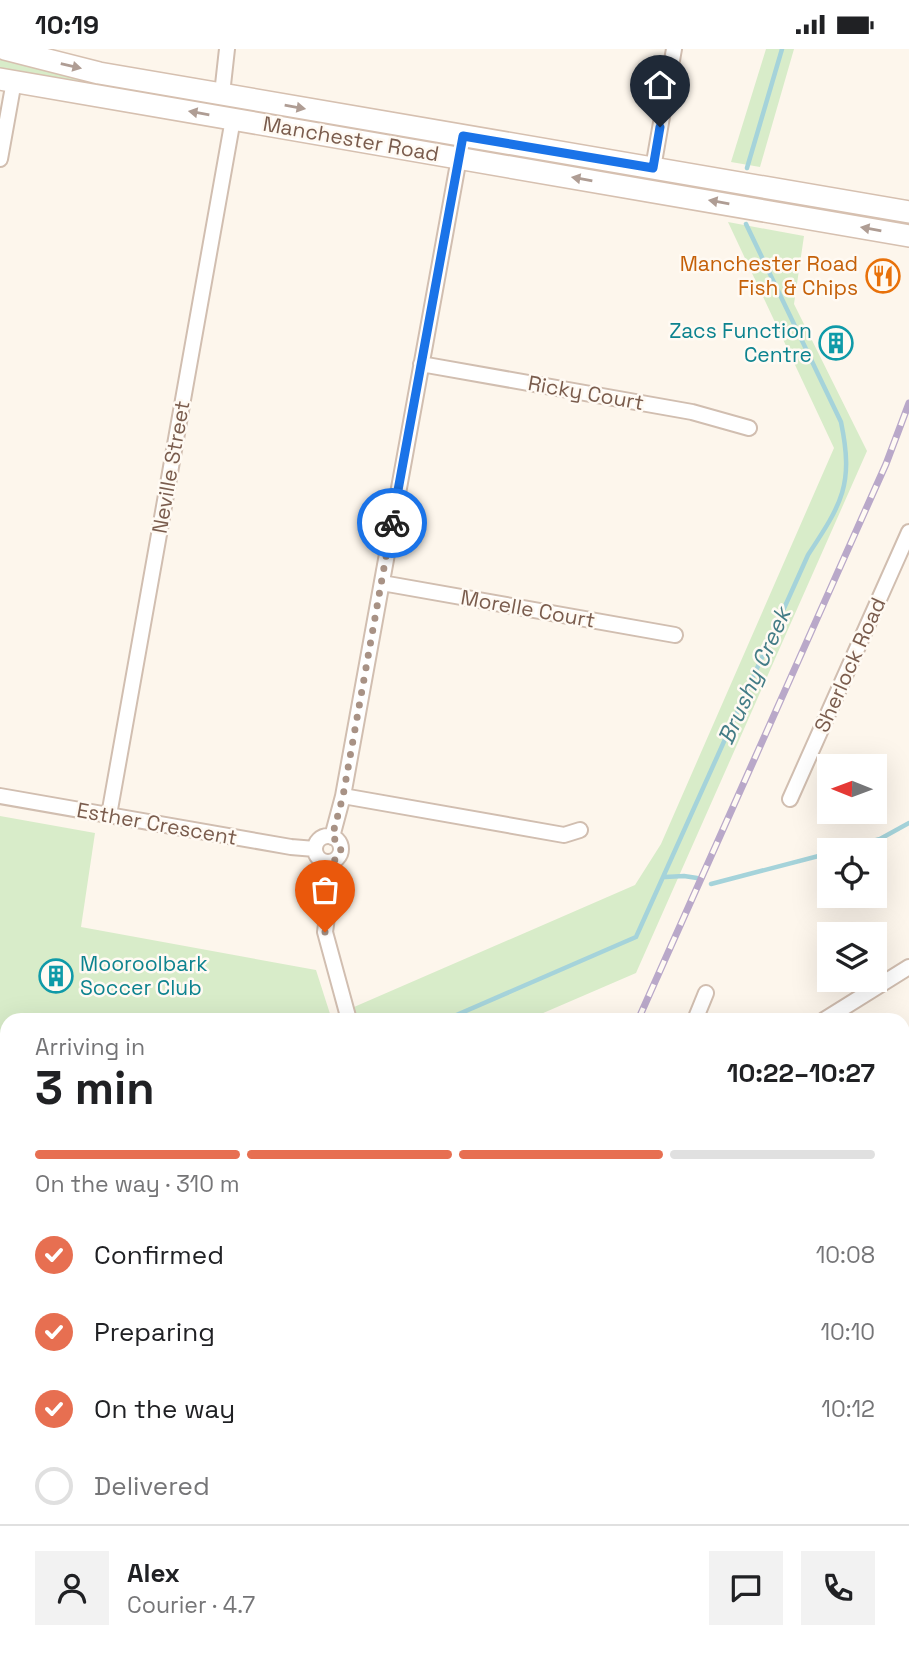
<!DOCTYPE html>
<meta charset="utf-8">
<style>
:root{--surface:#fff;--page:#f2f2f2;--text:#202124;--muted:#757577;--line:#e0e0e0;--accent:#e76f51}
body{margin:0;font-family:"Space Grotesk",sans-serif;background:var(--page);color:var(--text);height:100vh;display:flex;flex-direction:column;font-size:26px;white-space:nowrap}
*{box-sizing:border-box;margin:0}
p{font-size:23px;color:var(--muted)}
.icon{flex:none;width:38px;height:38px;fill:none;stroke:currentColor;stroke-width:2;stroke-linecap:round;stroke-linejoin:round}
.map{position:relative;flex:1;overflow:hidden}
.side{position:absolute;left:0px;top:964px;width:910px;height:653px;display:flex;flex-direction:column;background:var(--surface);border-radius:21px 21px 0 0;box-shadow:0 7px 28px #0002}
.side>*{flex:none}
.needle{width:46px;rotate:271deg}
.controls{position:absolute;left:817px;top:705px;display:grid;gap:14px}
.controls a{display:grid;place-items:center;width:70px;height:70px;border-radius:0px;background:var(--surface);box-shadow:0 7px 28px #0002;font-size:35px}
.pin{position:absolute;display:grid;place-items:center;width:60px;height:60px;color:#fff;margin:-72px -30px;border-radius:50% 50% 50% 0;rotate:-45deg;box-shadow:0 0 7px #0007}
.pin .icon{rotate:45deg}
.courier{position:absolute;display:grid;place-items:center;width:70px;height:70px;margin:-35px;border:5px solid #1a73e8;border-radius:50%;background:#fff;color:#222;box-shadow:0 2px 9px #0007}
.headline em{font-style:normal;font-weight:800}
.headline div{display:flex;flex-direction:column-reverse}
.headline{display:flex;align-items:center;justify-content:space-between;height:119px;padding:0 35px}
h1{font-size:46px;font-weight:800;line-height:52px}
.bar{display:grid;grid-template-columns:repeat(4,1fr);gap:10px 7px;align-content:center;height:84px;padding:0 35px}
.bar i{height:9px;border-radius:5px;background:var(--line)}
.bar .on{background:var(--accent)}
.bar p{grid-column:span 4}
.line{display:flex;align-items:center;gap:18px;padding:0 35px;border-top:2px solid var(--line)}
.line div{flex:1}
.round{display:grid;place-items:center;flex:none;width:74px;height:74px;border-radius:0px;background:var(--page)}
ol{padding:0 35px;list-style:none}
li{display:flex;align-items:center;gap:21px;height:77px}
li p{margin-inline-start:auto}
li .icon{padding:7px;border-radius:50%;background:var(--accent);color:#fff;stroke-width:4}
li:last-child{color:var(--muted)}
li i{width:38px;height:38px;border:4px solid var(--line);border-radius:50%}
.status{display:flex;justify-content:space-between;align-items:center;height:49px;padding:0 35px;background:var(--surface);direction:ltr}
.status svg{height:19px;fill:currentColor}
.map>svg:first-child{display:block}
.green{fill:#d8ecc9}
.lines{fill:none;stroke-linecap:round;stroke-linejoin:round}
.stream{stroke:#a5d3da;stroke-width:4.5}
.minor-casing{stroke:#d1beb0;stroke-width:18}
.secondary-casing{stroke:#d6c0b0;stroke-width:24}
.minor{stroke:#fff;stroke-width:14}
.secondary{stroke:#fff;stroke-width:21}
.rail-casing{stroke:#b9a8c9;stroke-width:7}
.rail{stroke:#fffaf3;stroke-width:4.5;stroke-dasharray:13;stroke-linecap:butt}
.oneway{fill:#af9d94}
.done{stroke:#a89285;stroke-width:7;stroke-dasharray:0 12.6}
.route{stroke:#1a73e8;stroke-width:9}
.labels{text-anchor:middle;stroke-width:5;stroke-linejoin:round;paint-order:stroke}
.street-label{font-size:21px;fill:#7a5c4d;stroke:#fffaf3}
.food-label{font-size:21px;fill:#c56008;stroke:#fffaf3;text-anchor:end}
.culture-label{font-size:21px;fill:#0d838f;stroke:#fffaf3;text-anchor:end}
.water-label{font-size:23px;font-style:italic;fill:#437c86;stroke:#fffaf3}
</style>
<div class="status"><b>10:19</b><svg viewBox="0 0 49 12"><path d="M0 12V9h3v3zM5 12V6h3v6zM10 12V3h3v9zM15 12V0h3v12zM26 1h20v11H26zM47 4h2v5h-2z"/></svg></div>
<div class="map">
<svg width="909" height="1616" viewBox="0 0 909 1616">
<rect width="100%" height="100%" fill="#fdf6ec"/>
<!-- green -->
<path class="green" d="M766,0H794L760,118L731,113Z
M0,7L351,77L375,84L374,88L0,23Z
M728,173L804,187L794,255L867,402L636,924L527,971H7V1104L0,1105V767L95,784L81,878L316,921L331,968L635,836L661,795L834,399Z"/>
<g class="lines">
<!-- stream -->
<path class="stream" d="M747,119L782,0
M838,802L880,790L909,774
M665,828L684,827L697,829
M711,835L830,804
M445,971L636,888L808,506C842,454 854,436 841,373L746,175
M0,1067L7,1066"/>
<defs>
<path id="minor" d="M222,45L227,0
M0,110L14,32
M653,119L674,0
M421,315L692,363L749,379
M382,534L675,586
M0,747L291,798L315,800
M343,747L564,786L580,781
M790,750L909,483
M109,766L233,70
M315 800a13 13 0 1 1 26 0a13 13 0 1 1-26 0Z
M332,788L343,747L463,87
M330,813L331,838L325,883L349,971
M695,971L706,944
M824,971L909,918
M903,1184L909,1180
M903,1446L909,1443
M0,1484L7,1485
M424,1610V1616
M675,1610L677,1616
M168,1616L169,1610"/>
<path id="secondary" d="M5,0L99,24L909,163
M0,30L909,187"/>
</defs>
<!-- minor casing -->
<use href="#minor" class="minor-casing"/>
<!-- secondary casing -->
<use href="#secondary" class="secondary-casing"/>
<!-- minor -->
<use href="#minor" class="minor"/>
<!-- secondary -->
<use href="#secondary" class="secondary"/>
<defs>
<path id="rail" d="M638,971L886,415L909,354
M598,1610L600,1616"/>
</defs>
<!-- rail casing -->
<use href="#rail" class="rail-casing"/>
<!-- rail -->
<use href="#rail" class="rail"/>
</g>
<!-- one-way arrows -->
<defs><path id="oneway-solid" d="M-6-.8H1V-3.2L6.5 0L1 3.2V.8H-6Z" transform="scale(1.75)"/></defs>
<g class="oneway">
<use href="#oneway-solid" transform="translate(71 17) rotate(13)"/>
<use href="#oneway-solid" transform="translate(295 58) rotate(10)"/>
<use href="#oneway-solid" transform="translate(199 64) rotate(-170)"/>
<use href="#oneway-solid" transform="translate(582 130) rotate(-170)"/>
<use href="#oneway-solid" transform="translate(719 153) rotate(-170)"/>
<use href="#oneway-solid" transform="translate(871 180) rotate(-170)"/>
</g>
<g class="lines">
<!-- done -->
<path class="done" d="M325,883L331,838L330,813L337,810L341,802L339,794L332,788L343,747L392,474"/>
<!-- route -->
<path class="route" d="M392,474L463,87L653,119L660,78"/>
</g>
<!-- icons -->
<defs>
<symbol id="restaurant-ring" viewBox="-11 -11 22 22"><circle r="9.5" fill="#fffaf3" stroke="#e8710a" stroke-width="1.5"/><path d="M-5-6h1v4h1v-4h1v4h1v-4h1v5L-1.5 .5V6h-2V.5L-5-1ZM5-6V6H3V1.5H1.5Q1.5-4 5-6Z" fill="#e8710a"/></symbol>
<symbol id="building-ring" viewBox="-11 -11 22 22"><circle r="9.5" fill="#fffaf3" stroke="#0f9aa8" stroke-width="1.5"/><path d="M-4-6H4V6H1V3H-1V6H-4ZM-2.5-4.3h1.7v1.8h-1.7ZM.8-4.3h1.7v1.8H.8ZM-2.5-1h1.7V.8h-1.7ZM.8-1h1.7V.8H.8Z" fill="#0f9aa8"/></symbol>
</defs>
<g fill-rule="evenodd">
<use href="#restaurant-ring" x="864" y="208" width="38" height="38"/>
<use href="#building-ring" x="817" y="275" width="38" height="38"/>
<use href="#building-ring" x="37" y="908" width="38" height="38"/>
</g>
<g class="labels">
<!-- street labels -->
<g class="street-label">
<text transform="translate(351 90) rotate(10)" y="7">Manchester Road</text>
<text transform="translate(586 344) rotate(10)" y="7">Ricky Court</text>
<text transform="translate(171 418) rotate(-80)" y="7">Neville Street</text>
<text transform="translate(528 560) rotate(10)" y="7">Morelle Court</text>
<text transform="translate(850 616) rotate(-66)" y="7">Sherlock Road</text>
<text transform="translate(157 775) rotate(10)" y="7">Esther Crescent</text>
</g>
<!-- food labels -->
<g class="food-label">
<text x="858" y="222">Manchester Road<tspan x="858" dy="24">Fish &amp; Chips</tspan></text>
</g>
<!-- culture labels -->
<g class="culture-label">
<text x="812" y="289">Zacs Function<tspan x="812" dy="24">Centre</tspan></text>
<text x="80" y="922" text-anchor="start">Mooroolbark<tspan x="80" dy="24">Soccer Club</tspan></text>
</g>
<!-- water labels -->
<g class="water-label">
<text transform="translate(754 627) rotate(-66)" y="8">Brushy Creek</text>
</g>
</g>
</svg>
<div class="controls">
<a><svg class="needle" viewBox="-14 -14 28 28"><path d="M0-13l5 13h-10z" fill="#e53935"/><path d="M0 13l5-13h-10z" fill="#757577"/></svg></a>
<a><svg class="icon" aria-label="locate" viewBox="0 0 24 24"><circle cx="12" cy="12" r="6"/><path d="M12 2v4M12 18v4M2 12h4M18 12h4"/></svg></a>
<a><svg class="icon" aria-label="layers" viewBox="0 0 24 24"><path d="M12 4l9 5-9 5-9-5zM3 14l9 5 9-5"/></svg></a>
</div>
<div class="pin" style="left:325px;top:883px;background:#ea580c"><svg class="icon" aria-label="bag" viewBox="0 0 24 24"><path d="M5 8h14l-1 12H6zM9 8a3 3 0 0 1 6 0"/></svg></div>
<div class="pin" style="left:660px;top:78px;background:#1f2937"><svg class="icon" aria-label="home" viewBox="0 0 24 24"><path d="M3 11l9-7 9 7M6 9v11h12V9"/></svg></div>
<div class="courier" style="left:392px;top:474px"><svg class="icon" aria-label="bike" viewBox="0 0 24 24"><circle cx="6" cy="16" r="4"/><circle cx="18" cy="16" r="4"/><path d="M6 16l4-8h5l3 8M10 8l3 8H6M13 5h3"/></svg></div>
<section class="side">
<div class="headline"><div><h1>3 min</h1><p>Arriving in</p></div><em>10:22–10:27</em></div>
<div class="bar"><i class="on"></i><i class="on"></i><i class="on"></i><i></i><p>On the way · 310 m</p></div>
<ol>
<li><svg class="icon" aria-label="check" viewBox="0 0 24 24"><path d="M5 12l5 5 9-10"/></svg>Confirmed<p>10:08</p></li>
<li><svg class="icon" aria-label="check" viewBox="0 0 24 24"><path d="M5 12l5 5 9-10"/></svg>Preparing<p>10:10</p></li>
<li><svg class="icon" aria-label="check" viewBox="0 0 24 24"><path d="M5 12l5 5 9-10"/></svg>On the way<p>10:12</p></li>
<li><i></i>Delivered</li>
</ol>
<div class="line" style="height:126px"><a class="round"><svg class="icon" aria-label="person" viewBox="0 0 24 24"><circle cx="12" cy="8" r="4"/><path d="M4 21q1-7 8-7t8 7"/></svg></a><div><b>Alex</b><p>Courier · 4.7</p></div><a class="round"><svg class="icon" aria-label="chat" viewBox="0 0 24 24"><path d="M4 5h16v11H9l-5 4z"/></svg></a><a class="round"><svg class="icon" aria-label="phone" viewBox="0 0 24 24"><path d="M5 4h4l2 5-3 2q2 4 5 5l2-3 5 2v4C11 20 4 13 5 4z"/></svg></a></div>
</section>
</div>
